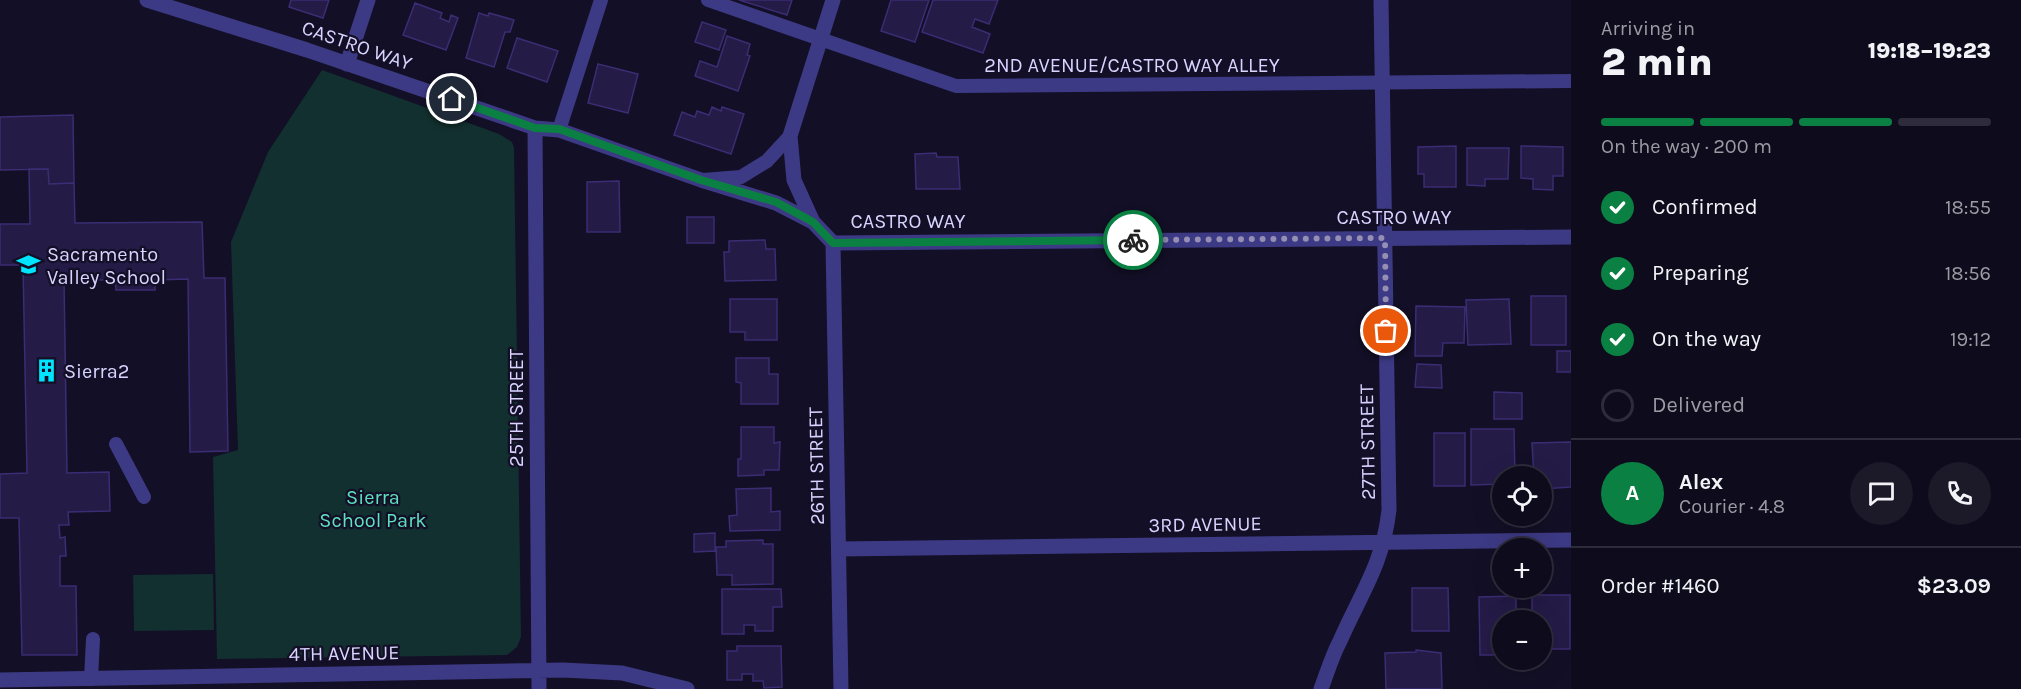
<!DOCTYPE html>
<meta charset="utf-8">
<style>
:root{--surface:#0e0b1c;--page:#1c1929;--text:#f1f3f6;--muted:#9b9ba3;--line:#2e2b3b;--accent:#0b8043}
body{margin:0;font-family:Karla,sans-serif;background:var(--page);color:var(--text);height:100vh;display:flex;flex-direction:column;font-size:22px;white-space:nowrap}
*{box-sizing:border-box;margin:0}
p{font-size:20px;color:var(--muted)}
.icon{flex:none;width:33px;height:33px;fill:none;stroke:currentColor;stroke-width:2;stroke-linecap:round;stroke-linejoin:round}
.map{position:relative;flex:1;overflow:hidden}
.sheet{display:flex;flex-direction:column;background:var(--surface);width:450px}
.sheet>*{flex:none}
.buttons{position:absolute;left:1492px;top:466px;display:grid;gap:12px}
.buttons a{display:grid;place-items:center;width:60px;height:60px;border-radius:50%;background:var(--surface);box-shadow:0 6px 24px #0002,0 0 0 2px var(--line);font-size:30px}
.pin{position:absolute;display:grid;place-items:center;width:51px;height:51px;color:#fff;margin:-26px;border:3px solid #fff;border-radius:50%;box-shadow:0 2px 6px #0007}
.courier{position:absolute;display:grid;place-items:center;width:60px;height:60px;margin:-30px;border:4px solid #0b8043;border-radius:50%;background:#fff;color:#222;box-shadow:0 2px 8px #0007}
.overview em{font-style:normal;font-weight:800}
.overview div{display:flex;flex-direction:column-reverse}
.overview{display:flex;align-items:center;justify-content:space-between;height:102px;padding:0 30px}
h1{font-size:39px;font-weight:800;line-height:45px}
.bar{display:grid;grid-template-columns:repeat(4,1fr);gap:9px 6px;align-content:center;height:72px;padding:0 30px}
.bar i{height:8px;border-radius:4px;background:var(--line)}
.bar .on{background:var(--accent)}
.bar p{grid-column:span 4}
.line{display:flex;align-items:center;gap:15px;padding:0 30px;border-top:2px solid var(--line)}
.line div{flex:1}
.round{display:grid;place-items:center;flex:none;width:63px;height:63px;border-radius:32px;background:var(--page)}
ol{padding:0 30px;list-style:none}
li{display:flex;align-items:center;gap:18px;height:66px}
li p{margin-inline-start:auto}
li .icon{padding:6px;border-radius:50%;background:var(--accent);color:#fff;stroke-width:4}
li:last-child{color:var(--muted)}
li i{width:33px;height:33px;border:3px solid var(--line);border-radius:50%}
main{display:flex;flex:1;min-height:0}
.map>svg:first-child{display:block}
.green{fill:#12302f}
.building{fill:#241b47;stroke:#3b2d73;stroke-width:1.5}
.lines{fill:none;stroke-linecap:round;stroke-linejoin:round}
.lane{stroke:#3d3a85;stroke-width:14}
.street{stroke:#3d3a85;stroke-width:15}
.done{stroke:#948fb3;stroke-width:6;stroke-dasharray:0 10.8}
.route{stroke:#0b8043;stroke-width:8}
.labels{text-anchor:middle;stroke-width:4.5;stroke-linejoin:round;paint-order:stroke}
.street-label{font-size:20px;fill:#d9d4ff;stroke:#130f26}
.poi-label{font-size:20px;fill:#d9d4ff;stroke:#130f26;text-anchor:start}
.park-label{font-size:20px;fill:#5fe0c0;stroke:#130f26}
</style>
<main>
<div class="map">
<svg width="1571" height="689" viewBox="0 0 1571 689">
<rect width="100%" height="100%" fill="#130f26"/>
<!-- green -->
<path class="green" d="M322,70L499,134L512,142L514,148L521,637L517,647L507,655L217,659L213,457L238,450L231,242L268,152Z
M213,574L214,630L134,631L133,575Z"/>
<!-- building -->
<path class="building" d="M291,0H329L323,18L289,7Z
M739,0H792L787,15Z
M891,0H929L915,42L881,31Z
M933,0H998L989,24L975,19L972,27L990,34L983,53L922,32Z
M415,3L442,13L440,18L449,22L451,15L458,18L446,50L403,35Z
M479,13L488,16L489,13L514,20L510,32H505L494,67L466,58Z
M702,22L726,30L719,50L695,42Z
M727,36L750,44L747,55L750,56L738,91L695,76L700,61L717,67Z
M517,38L558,51L547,82L507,68Z
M598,64L638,74L628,113L588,103Z
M712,107L721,111L722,107L744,114L731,154L674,135L682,112L695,117L697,111L709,115Z
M73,115L74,183L49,184L48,169L0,170V117Z
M1456,146V187H1424V174H1418V147Z
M1521,146L1563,147V176H1553V190L1533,189V179L1521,178Z
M1467,148H1509L1508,179H1485V186L1467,185Z
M936,153L937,157H958L960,189H916L915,154Z
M29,169H48L49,184L74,183L75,223L202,222L204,278H225L228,451L190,452L188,279L155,280V290H116L115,280H64L67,473L109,472L110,511L68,512L69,525H59L60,538L65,537L66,556H60V586H76L77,655H22L19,518H0V474L27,473L23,265H0V224H30Z
M619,181L620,232H587V182Z
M687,217H714V243H687Z
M765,240L766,249H775L776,280L725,281L724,252H729V241Z
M1531,296H1566V345H1531Z
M730,299H777V340H745V332H730Z
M1509,299L1511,344L1468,345L1466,300Z
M1416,306L1465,307L1464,343H1443L1442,356H1415Z
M1557,351H1571V372H1557Z
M736,358H769V374H778V404H741V383L736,382Z
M1417,364L1441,365L1442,388L1415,387Z
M1494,392L1522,393V419H1494Z
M741,427H774V443L780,442L779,470H764V475L738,476V459H741Z
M1471,429H1514L1515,477H1503V484L1471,485Z
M1434,433H1465V486H1434Z
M1571,442V487L1542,489V477H1534L1532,443Z
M771,488V512L780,511V530L730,531L729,516L737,515L736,489Z
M715,533V551L694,552V534Z
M763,540V544H773V584L732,585V575H717L716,547H726V541Z
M1412,588H1448L1449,631H1412Z
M722,589H781L782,607H773V631H755V625H744V634H722Z
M1532,595H1570V649H1542V621H1532Z
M1516,596V621H1503V655H1480L1479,597Z
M737,646H781L782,687L764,688L763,681H753V674H742V680H727V651H737Z
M1416,650L1441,653L1442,689H1386L1385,653L1416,652Z"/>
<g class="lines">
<!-- lane -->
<path class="lane" d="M708,0L956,86L1571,81
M559,130L601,0
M703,180L741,177L767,161L790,136
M116,444L144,497
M91,679L93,639"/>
<!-- street -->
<path class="street" d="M147,0L307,50L535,128L559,130L701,180L776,203L813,222L833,243L1571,237
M347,64L368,0
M535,128L539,689
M813,222L794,180L790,136L833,0
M833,243L841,689
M839,549L1571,540
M0,680L563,670L622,673L687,689
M1321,689C1327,673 1332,656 1340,641C1361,593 1383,564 1389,510L1381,0"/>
</g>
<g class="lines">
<!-- done -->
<path class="done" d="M1133,240L1385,238L1386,331"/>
<!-- route -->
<path class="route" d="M452,99L535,128L559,129L701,180L776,202L813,222L833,243L1133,240"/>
</g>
<!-- icons -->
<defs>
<symbol id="school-bare" viewBox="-9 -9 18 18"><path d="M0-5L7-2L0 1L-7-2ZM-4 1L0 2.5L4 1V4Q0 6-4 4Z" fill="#00e5ff" stroke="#130f26" stroke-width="2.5" paint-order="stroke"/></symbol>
<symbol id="building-bare" viewBox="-9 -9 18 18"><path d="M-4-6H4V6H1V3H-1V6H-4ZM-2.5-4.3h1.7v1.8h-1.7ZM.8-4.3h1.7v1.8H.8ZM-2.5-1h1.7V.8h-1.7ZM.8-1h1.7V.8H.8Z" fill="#00e5ff" stroke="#130f26" stroke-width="2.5" paint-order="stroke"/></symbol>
</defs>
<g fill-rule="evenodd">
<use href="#school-bare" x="12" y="248" width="33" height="33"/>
<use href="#building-bare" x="30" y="354" width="33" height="33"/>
</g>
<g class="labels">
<!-- street labels -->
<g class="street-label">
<text transform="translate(357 45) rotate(19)" y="7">CASTRO WAY</text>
<text x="1132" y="72">2ND AVENUE/CASTRO WAY ALLEY</text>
<text x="1394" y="224">CASTRO WAY</text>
<text x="908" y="228">CASTRO WAY</text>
<text transform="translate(516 408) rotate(-90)" y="7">25TH STREET</text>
<text transform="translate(1367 442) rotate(-91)" y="7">27TH STREET</text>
<text transform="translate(816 466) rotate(-91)" y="7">26TH STREET</text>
<text transform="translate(1205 524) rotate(-1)" y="7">3RD AVENUE</text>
<text transform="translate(344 653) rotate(-1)" y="7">4TH AVENUE</text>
</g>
<!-- poi labels -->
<g class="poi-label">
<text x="47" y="261">Sacramento<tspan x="47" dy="23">Valley School</tspan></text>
<text x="64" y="378">Sierra2</text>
</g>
<!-- park labels -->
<g class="park-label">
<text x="373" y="504">Sierra<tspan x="373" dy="23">School Park</tspan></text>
</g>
</g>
</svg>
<div class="buttons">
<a><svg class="icon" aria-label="locate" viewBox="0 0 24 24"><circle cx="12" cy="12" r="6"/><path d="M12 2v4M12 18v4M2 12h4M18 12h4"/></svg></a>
<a>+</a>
<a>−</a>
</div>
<div class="pin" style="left:1386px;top:331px;background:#ea580c"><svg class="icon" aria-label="bag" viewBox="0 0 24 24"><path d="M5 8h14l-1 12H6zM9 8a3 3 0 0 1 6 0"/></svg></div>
<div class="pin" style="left:452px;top:99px;background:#1f2937"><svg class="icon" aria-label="home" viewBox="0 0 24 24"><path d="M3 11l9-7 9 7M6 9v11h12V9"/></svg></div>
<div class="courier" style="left:1133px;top:240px"><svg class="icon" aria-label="bike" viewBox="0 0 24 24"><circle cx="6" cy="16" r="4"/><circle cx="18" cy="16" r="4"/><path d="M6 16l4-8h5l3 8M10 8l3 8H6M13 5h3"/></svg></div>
</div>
<section class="sheet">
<div class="overview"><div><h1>2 min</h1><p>Arriving in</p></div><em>19:18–19:23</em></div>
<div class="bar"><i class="on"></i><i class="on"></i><i class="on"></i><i></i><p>On the way · 200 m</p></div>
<ol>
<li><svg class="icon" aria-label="check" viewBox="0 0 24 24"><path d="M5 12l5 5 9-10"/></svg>Confirmed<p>18:55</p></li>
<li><svg class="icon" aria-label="check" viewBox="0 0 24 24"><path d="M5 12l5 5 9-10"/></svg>Preparing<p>18:56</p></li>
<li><svg class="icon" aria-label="check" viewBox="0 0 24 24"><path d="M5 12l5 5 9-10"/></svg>On the way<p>19:12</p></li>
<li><i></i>Delivered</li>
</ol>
<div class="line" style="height:108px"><b class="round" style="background:var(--accent);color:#fff">A</b><div><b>Alex</b><p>Courier · 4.8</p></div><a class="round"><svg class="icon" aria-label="chat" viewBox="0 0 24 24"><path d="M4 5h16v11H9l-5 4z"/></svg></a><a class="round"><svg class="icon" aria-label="phone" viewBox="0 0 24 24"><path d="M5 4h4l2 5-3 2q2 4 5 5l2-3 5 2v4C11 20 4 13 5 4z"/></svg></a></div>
<div class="line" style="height:78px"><div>Order #1460</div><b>$23.09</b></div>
</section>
</main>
